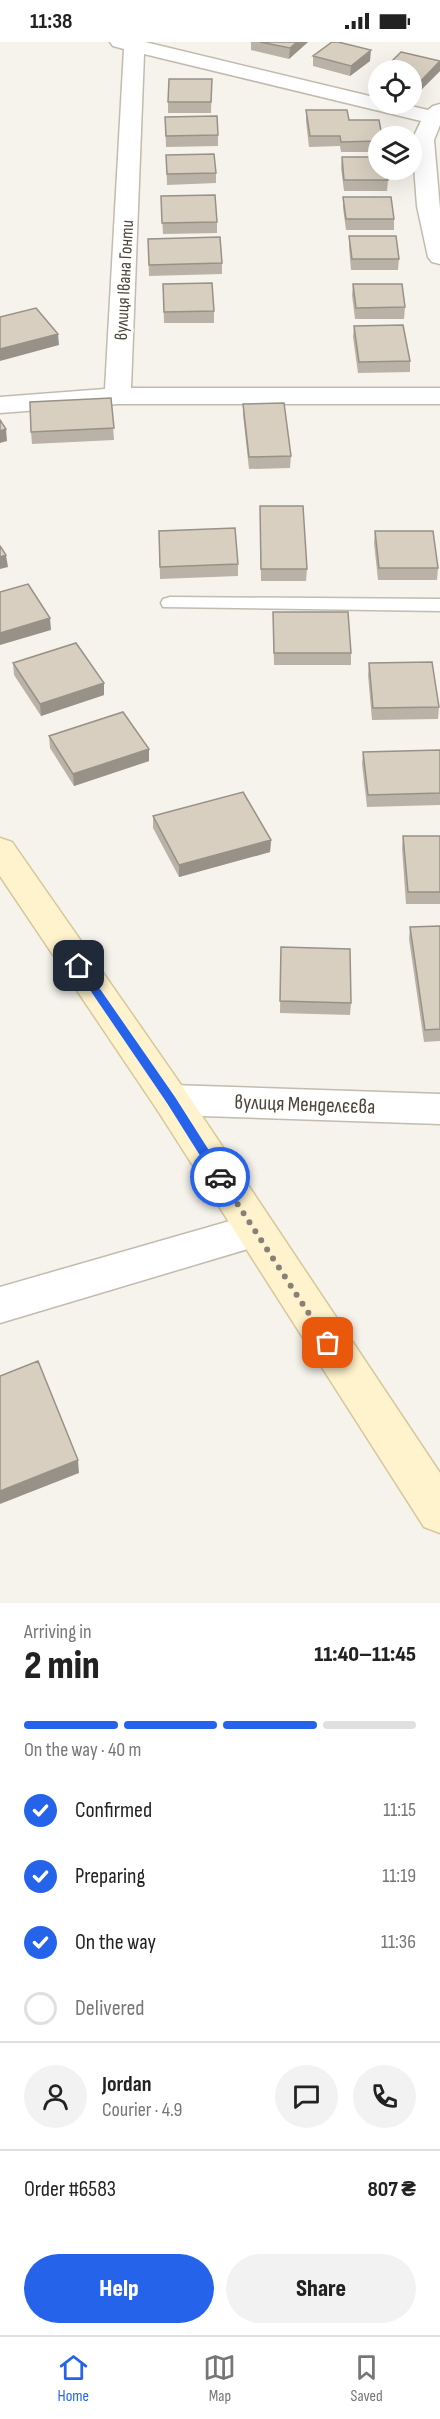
<!DOCTYPE html>
<meta charset="utf-8">
<style>
:root{--surface:#fff;--page:#f2f2f2;--text:#222;--muted:#767676;--line:#e0e0e0;--accent:#2563eb}
body{margin:0;font-family:"Sofia Sans Condensed",sans-serif;background:var(--page);color:var(--text);height:100vh;display:flex;flex-direction:column;font-size:22px;white-space:nowrap}
*{box-sizing:border-box;margin:0}
p{font-size:20px;color:var(--muted)}
.icon{flex:none;width:33px;height:33px;fill:none;stroke:currentColor;stroke-width:2;stroke-linecap:round;stroke-linejoin:round}
.map{position:relative;height:1561px;overflow:hidden}
.sheet{display:flex;flex-direction:column;background:var(--surface);flex:1}
.sheet>*{flex:none}
.controls{position:absolute;left:368px;top:18px;display:grid;gap:12px}
.controls a{display:grid;place-items:center;width:54px;height:54px;border-radius:50%;background:var(--surface);box-shadow:0 6px 24px #0002;font-size:30px}
.pin{position:absolute;display:grid;place-items:center;width:51px;height:51px;color:#fff;margin:-26px;border-radius:12px;box-shadow:0 3px 9px #0006}
.courier{position:absolute;display:grid;place-items:center;width:60px;height:60px;margin:-30px;border:4px solid #2563eb;border-radius:50%;background:#fff;color:#222;box-shadow:0 2px 8px #0007}
.headline em{font-style:normal;font-weight:800}
.headline div{display:flex;flex-direction:column-reverse}
.headline{display:flex;align-items:center;justify-content:space-between;height:102px;padding:0 24px}
h1{font-size:39px;font-weight:800;line-height:45px}
.bar{display:grid;grid-template-columns:repeat(4,1fr);gap:9px 6px;align-content:center;height:72px;padding:0 24px}
.bar i{height:8px;border-radius:4px;background:var(--line)}
.bar .on{background:var(--accent)}
.bar p{grid-column:span 4}
.line{display:flex;align-items:center;gap:15px;padding:0 24px;border-top:2px solid var(--line)}
.line div{flex:1}
.round{display:grid;place-items:center;flex:none;width:63px;height:63px;border-radius:32px;background:var(--page)}
ol{padding:0 24px;list-style:none}
li{display:flex;align-items:center;gap:18px;height:66px}
li p{margin-inline-start:auto}
li .icon{padding:6px;border-radius:50%;background:var(--accent);color:#fff;stroke-width:4}
li:last-child{color:var(--muted)}
li i{width:33px;height:33px;border:3px solid var(--line);border-radius:50%}
.button{display:flex;gap:12px;margin-top:auto;padding:12px 24px}
.button a{flex:1;height:69px;border-radius:36px;background:var(--accent);color:#fff;font-size:24px;font-weight:800;line-height:69px;text-align:center}
.button a+a{background:var(--page);color:var(--text)}
.status{display:flex;justify-content:space-between;align-items:center;height:42px;padding:0 30px;background:var(--surface);direction:ltr}
.status svg{height:16px;fill:currentColor}
.menu{display:flex;justify-content:space-around;align-items:center;height:84px;border-top:2px solid var(--line);background:var(--surface);font-size:16px;color:var(--muted)}
.menu a{display:grid;justify-items:center;gap:3px}
.menu .on{color:var(--accent)}
.map>svg:first-child{display:block}
.lines{fill:none;stroke-linecap:round;stroke-linejoin:round}
.lane-casing{stroke:#c2bbae;stroke-width:3}
.street-casing{stroke:#c2bbae;stroke-width:3}
.secondary-casing{stroke:#d6c79b;stroke-width:3}
.lane{fill:#fff;fill-rule:evenodd}
.street{fill:#fff;fill-rule:evenodd}
.secondary{fill:#fff3cd;fill-rule:evenodd}
.wall{fill:#bab2a6}
.shaded-wall{fill:#979187}
.building{fill:#d8cfc1;stroke:#979187;stroke-width:1.5}
.route{fill:#2563eb}
.done{stroke:#878178;stroke-width:6;stroke-dasharray:0 10.8}
.labels{text-anchor:middle;stroke-width:6;stroke-linejoin:round;paint-order:stroke}
.far-street-label{font-size:18px;fill:#4b4439;stroke:#fff}
.street-label{font-size:21px;fill:#4b4439;stroke:#fff}
</style>
<div class="status"><b>11:38</b><svg viewBox="0 0 49 12"><path d="M0 12V9h3v3zM5 12V6h3v6zM10 12V3h3v9zM15 12V0h3v12zM26 1h20v11H26zM47 4h2v5h-2z"/></svg></div>
<div class="map">
<svg width="440" height="1561" viewBox="0 0 440 1561">
<rect width="100%" height="100%" fill="#f6f3ec"/>
<g class="lines">
<defs>
<path id="lane" d="M170,555L440,557V569L163,565L161,561L163,557Z"/>
<path id="street" d="M110,0H145L378,56V62H402L428,68L433,64L440,62V83L434,98L440,167V222L432,220L428,215L417,164L412,98L421,79L144,12L131,346H440V362H118L0,371V355L105,347L124,7L113,4Z
M171,1043L440,1052V1082L171,1073L158,1069L152,1058L158,1047Z
M254,1172L268,1177L274,1189L268,1201L0,1281V1245Z"/>
<path id="secondary" d="M0,796L12,800L184,1047L440,1431V1491L424,1485L158,1069L0,834Z"/>
</defs>
<!-- lane casing -->
<use href="#lane" class="lane-casing"/>
<!-- street casing -->
<use href="#street" class="street-casing"/>
<!-- secondary casing -->
<use href="#secondary" class="secondary-casing"/>
<!-- lane -->
<use href="#lane" class="lane"/>
<!-- street -->
<use href="#street" class="street"/>
<!-- secondary -->
<use href="#secondary" class="secondary"/>
</g>
<!-- wall -->
<path class="wall" d="M251,0H308L289,17L251,8Z
M313,14L370,19L350,34L313,24Z
M411,28L440,29L414,55H411Z
M378,33V47H374L375,36Z
M212,37L211,71H168V60Z
M306,68L349,78L378,94V110H341L340,104L309,105L306,79Z
M165,75L218,93V104L166,105Z
M166,113L216,131V141L167,143Z
M342,115L388,138L387,149H344L341,126Z
M161,154L217,180V191L163,192Z
M343,155L394,177V188H346L343,166Z
M349,194L399,217L398,228H351L349,205Z
M148,197L222,221V232L149,234Z
M163,242L214,269V281H164Z
M353,242L405,265L404,277H355L352,253Z
M354,284L410,319V330L358,331L353,295Z
M111,356L114,398L32,402L31,390Z
M243,362L291,414L290,426L249,427L243,373Z
M260,464L307,527L306,539H261Z
M159,489L238,522V534L160,537Z
M375,489L438,526L437,538H378L374,501Z
M273,570L351,611V623H274Z
M13,621L104,653L41,674L14,633Z
M369,621L439,665L438,677L372,678L368,633Z
M49,694L149,707V719L74,744L50,706Z
M440,708V763L367,765L362,722L363,710Z
M153,774L271,798L270,810L179,835L153,786Z
M403,794H440V862H406L402,806Z
M440,884V999L424,1000L409,897L410,885Z
M281,905L351,961L350,973L280,971Z"/>
<!-- shaded-wall -->
<path class="shaded-wall" d="M297,0H308L289,17L290,6Z
M371,8L370,19L350,34L351,24Z
M440,19V29L414,55L415,45Z
M58,292L59,303L0,319V307Z
M6,387L7,399L0,401V389Z
M6,513L8,525L0,527V515Z
M50,576L51,588L0,603V591Z
M104,641V653L41,674L40,662Z
M149,707V719L74,744L73,732Z
M271,798L270,810L179,835V823Z
M78,1418L79,1431L0,1462V1449Z"/>
<!-- building -->
<path class="building" d="M260,0H297L290,6Z
M332,0H338L371,8L351,24L313,14Z
M401,10L440,19L415,45L411,44V28H383Z
M169,37H212L211,60H168Z
M306,68H347L349,78H379L382,94H378V99L341,100L340,94H310Z
M217,74L218,93L166,94L165,75Z
M214,112L216,131L167,132L166,113Z
M342,115H378V128H386L388,138H344Z
M215,153L217,180L162,181L161,154Z
M343,155H391L394,177H346Z
M349,194H396L399,217H352Z
M220,195L222,221L149,223L148,197Z
M212,241L214,269L164,270L163,242Z
M353,242H402L405,265L356,266Z
M36,266L58,292L0,307V275Z
M403,283L410,319L359,320L354,284Z
M111,356L114,386L31,390L30,360Z
M284,361L291,414L249,415L243,362Z
M0,378L6,387L0,389Z
M260,464H303L307,527H261Z
M235,486L238,522L160,525L159,489Z
M375,489H433L438,526H379Z
M0,504L6,513L0,515Z
M28,542L50,576L0,591V550Z
M273,570H348L351,611H274Z
M76,601L104,641L40,662L13,621Z
M432,620L439,665L373,666L369,621Z
M123,670L149,707L73,732L49,694Z
M440,708V751L368,753L363,710Z
M243,750L271,798L179,823L153,774Z
M403,794H440V850H408Z
M440,884V987L425,988L410,885Z
M281,905L350,907L351,961L280,959Z
M38,1319L78,1418L0,1449V1334Z"/>
<!-- route -->
<path class="route" d="M79,920L82,921L175,1055L224,1132V1139H216L167,1061L75,926L74,924Z"/>
<g class="lines">
<!-- done -->
<path class="done" d="M220,1135L328,1301"/>
</g>
<g class="labels">
<!-- far-street labels -->
<g class="far-street-label">
<text transform="translate(124 238) rotate(-87)" y="6">вулиця Івана Гонти</text>
</g>
<!-- street labels -->
<g class="street-label">
<text transform="translate(305 1062) rotate(2)" y="7">вулиця Менделєєва</text>
</g>
</g>
</svg>
<div class="controls">
<a><svg class="icon" aria-label="locate" viewBox="0 0 24 24"><circle cx="12" cy="12" r="6"/><path d="M12 2v4M12 18v4M2 12h4M18 12h4"/></svg></a>
<a><svg class="icon" aria-label="layers" viewBox="0 0 24 24"><path d="M12 4l9 5-9 5-9-5zM3 14l9 5 9-5"/></svg></a>
</div>
<div class="pin" style="left:328px;top:1301px;background:#ea580c"><svg class="icon" aria-label="bag" viewBox="0 0 24 24"><path d="M5 8h14l-1 12H6zM9 8a3 3 0 0 1 6 0"/></svg></div>
<div class="pin" style="left:79px;top:924px;background:#1f2937"><svg class="icon" aria-label="home" viewBox="0 0 24 24"><path d="M3 11l9-7 9 7M6 9v11h12V9"/></svg></div>
<div class="courier" style="left:220px;top:1135px"><svg class="icon" aria-label="car" viewBox="0 0 24 24"><path d="M5 17H2v-5l4-1 3-4h7l3 4 3 1v5h-3M9 17h6M6 11h13"/><circle cx="7" cy="17" r="2"/><circle cx="17" cy="17" r="2"/></svg></div>
</div>
<section class="sheet">
<div class="headline"><div><h1>2 min</h1><p>Arriving in</p></div><em>11:40–11:45</em></div>
<div class="bar"><i class="on"></i><i class="on"></i><i class="on"></i><i></i><p>On the way · 40 m</p></div>
<ol>
<li><svg class="icon" aria-label="check" viewBox="0 0 24 24"><path d="M5 12l5 5 9-10"/></svg>Confirmed<p>11:15</p></li>
<li><svg class="icon" aria-label="check" viewBox="0 0 24 24"><path d="M5 12l5 5 9-10"/></svg>Preparing<p>11:19</p></li>
<li><svg class="icon" aria-label="check" viewBox="0 0 24 24"><path d="M5 12l5 5 9-10"/></svg>On the way<p>11:36</p></li>
<li><i></i>Delivered</li>
</ol>
<div class="line" style="height:108px"><a class="round"><svg class="icon" aria-label="person" viewBox="0 0 24 24"><circle cx="12" cy="8" r="4"/><path d="M4 21q1-7 8-7t8 7"/></svg></a><div><b>Jordan</b><p>Courier · 4.9</p></div><a class="round"><svg class="icon" aria-label="chat" viewBox="0 0 24 24"><path d="M4 5h16v11H9l-5 4z"/></svg></a><a class="round"><svg class="icon" aria-label="phone" viewBox="0 0 24 24"><path d="M5 4h4l2 5-3 2q2 4 5 5l2-3 5 2v4C11 20 4 13 5 4z"/></svg></a></div>
<div class="line" style="height:78px"><div>Order #6583</div><b>807 ₴</b></div>
<div class="button"><a>Help</a><a>Share</a></div>
</section>
<nav class="menu">
<a class="on"><svg class="icon" aria-label="home" viewBox="0 0 24 24"><path d="M3 11l9-7 9 7M6 9v11h12V9"/></svg>Home</a>
<a><svg class="icon" aria-label="map" viewBox="0 0 24 24"><path d="M3 6l6-2 6 2 6-2v14l-6 2-6-2-6 2zM9 4v14M15 6v14"/></svg>Map</a>
<a><svg class="icon" aria-label="saved" viewBox="0 0 24 24"><path d="M7 4h10v16l-5-4-5 4z"/></svg>Saved</a>
</nav>
